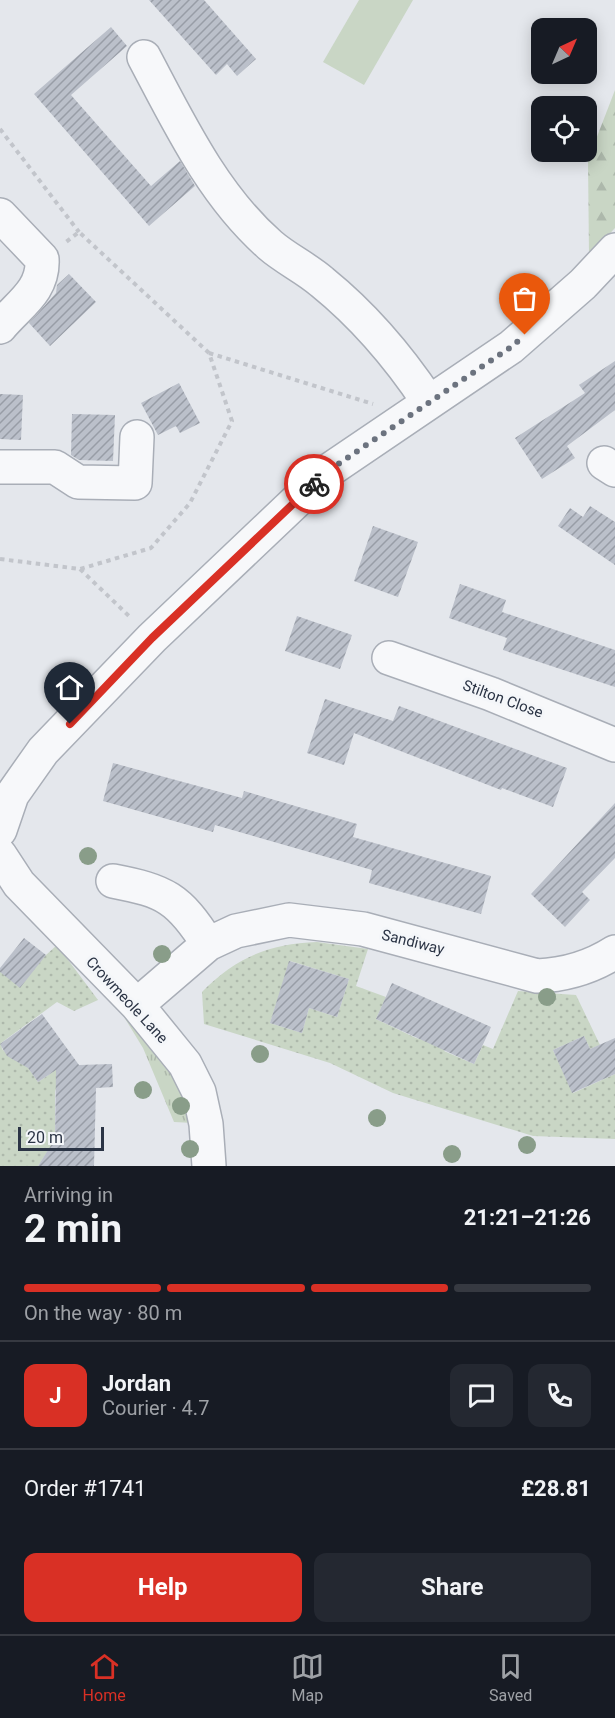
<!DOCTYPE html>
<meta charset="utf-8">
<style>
:root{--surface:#171b24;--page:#242831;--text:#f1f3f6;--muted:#9ea1a6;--line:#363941;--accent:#d93025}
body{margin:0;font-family:Roboto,sans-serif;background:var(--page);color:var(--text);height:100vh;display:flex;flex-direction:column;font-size:22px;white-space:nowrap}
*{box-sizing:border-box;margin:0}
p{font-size:20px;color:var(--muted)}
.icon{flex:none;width:33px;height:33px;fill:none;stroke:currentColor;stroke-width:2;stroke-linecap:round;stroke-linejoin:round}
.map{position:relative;height:1166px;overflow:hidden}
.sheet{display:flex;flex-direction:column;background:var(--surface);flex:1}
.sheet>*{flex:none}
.needle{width:39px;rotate:44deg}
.controls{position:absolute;left:531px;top:18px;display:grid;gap:12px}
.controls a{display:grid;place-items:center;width:66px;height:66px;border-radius:12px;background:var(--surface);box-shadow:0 3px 15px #0003;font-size:30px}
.scale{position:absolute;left:18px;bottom:15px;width:86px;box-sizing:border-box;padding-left:6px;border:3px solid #2b3445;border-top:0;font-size:16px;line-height:21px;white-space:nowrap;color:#2b3445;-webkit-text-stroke:4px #f4f6f9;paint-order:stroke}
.pin{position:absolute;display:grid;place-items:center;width:51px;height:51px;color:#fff;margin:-62px -26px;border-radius:50% 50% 50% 0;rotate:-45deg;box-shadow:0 0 6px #0007}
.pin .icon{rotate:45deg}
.courier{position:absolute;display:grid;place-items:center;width:60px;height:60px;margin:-30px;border:4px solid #d93025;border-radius:50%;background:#fff;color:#222;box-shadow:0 2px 8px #0007}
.headline em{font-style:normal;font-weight:700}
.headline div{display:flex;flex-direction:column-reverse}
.headline{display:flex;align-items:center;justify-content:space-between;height:102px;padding:0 24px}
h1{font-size:39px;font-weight:700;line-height:45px}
.bar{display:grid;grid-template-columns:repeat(4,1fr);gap:9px 6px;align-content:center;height:72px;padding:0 24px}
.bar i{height:8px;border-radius:4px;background:var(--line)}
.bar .active{background:var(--accent)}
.bar p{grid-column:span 4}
.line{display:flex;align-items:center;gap:15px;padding:0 24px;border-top:2px solid var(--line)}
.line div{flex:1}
.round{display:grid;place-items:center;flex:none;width:63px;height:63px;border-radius:12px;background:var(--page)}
.cta{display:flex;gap:12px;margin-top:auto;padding:12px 24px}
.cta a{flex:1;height:69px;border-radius:12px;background:var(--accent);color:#fff;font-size:24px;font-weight:700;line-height:69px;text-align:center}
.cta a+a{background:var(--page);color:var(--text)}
.tabs{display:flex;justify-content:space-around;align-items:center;height:84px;border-top:2px solid var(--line);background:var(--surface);font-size:16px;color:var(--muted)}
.tabs a{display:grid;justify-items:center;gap:3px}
.tabs .active{color:var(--accent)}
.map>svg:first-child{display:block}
.grass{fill:url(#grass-tufts)}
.forest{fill:url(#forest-firs)}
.garden{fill:url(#garden-dots);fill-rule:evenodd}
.pitch{fill:#c9d6c5}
.building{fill:url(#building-hatch)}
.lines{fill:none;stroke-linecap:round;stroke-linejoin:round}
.minor-casing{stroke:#a9aeb7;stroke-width:36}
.path{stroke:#c2c5cb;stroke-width:4;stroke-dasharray:4.5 4.5;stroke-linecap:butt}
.minor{stroke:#f7f8fa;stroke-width:33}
.tree{fill:#899d89}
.done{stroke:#6c737f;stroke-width:6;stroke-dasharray:0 10.8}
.route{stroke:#d93025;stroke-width:8}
.labels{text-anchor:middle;stroke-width:6;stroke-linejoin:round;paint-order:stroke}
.street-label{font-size:15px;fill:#2b3445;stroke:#f4f6f9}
</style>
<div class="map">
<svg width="615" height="1166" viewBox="0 0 615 1166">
<defs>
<pattern id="grass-tufts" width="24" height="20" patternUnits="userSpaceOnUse" patternTransform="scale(1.5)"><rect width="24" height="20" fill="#c9d6c5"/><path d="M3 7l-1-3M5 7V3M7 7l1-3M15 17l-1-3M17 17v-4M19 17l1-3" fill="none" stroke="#adb8ab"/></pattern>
<pattern id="forest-firs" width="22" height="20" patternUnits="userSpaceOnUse" patternTransform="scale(1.5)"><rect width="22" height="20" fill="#c9d6c5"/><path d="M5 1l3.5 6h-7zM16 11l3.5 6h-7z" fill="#adb8ab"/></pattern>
<pattern id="garden-dots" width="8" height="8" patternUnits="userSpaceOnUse" patternTransform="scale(1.5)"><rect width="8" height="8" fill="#c9d6c5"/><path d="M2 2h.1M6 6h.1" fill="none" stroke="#adb8ab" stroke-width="1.8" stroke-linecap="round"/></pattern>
<pattern id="building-hatch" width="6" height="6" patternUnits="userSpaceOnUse" patternTransform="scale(1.5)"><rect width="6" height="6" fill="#bbc0ca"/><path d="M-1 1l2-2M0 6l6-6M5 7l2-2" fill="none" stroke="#989da6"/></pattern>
</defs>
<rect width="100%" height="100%" fill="#e4e7ec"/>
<!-- grass -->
<path class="grass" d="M121,1012L160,1040L194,1123L174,1122L143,1048Z"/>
<!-- forest -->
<path class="forest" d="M615,90V228L589,256L588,160Z"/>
<!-- garden -->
<path class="garden" d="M317,942L368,949L356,986L386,997L376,1019L416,1038L446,1046L444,1051L474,1064L483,1045L493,1049L518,991L576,995L600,1045L590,1049L584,1036L553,1050L573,1093L615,1074V1139L533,1136L393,1093L330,1063L204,1024L202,992C236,957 269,944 317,942ZM290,961L349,979L337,1017L309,1008L302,1033L270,1023Z
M57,945L98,1000L74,1011L57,1002L1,1043L2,1049L14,1060L20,1056L38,1082L53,1072L46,1063L67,1049L55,1092V1140L38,1166H0V972L46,955Z"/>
<!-- pitch -->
<path class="pitch" d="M359,0H413L364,85L323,62Z"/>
<!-- building -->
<path class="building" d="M149,0H204L256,59L237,76L227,64L216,75Z
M111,27L127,46L71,95L151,186L180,161L195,186L149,226L34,94Z
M69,274L96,302L50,346L29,323L56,293L57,285Z
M615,361V410L567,446L575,458L542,479L515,438L585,393L579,385Z
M179,383L200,423L180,433L176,426L158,435L141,403Z
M0,394L23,395L21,440L0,439Z
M72,414L115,415L113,461L79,460L71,455Z
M590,506L615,522V565L558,526L570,508L583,517Z
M373,526L418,542L398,597L354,581Z
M460,584L506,600L502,612L615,650V687L503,650L507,638L449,618Z
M297,616L352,635L340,669L285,651Z
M325,699L393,721L399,706L567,768L553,807L502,788L501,790L354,733L344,765L307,753Z
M113,763L242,798L244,791L357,824L353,837L491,876L481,914L369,883L372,870L215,825L213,832L103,801Z
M615,803V858L582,892L590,900L565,927L531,894Z
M24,938L46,955L20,988L0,972V968Z
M289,961L349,979L337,1017L309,1008L302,1033L270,1023Z
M392,983L491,1027L474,1064L376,1019Z
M42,1014L79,1065L112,1064L113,1087L96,1088L94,1166H38L55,1139L56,1070L38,1082L28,1068L7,1056L0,1044Z
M584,1036L590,1049L615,1038V1074L572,1093L553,1050Z"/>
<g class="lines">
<defs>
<path id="minor" d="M144,57C179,123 213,195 270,245C286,259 306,268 322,282C364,316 398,356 428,401
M0,215L42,259C44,291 18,305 0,327
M604,463L615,470
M0,467H55L78,482L135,483L137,437
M389,658L491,694L615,745
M0,830L12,795L43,751L152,638L328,471L511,347L583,284L615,250
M0,855L19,884L137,1005L185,1064L199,1092L206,1124L209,1166
M113,881C165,891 179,898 208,944
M137,1005L208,944L236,931L289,920L363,929L537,976C566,975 590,968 615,952"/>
</defs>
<!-- minor casing -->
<use href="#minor" class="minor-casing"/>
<!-- path -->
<path class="path" d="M0,129L79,232
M209,353L373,404
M0,559L80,569L151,548L190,503L232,421L209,353L79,232L66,242
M80,569L130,617"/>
<!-- minor -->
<use href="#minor" class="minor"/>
</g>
<!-- trees -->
<g class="tree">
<circle cx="88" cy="856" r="9"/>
<circle cx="162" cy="954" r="9"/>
<circle cx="547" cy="997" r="9"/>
<circle cx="260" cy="1054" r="9"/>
<circle cx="143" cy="1090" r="9"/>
<circle cx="181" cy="1106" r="9"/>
<circle cx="377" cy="1118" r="9"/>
<circle cx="527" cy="1145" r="9"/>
<circle cx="190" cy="1149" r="9"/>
<circle cx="452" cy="1154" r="9"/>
</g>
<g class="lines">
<!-- done -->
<path class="done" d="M314,484L328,471L511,347L525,335"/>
<!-- route -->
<path class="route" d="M70,724L152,638L314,484"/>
</g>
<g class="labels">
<!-- street labels -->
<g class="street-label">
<text transform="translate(503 699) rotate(20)" y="5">Stilton Close</text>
<text transform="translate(413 942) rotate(14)" y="5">Sandiway</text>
<text transform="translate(127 1000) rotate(47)" y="5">Crowmeole Lane</text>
</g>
</g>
</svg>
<div class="controls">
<a><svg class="needle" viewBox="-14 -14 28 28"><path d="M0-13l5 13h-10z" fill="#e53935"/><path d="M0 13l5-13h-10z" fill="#9ea1a6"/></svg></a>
<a><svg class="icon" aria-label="locate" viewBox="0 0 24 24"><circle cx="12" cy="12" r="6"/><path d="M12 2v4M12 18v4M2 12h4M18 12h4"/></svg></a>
</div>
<div class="scale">20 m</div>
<div class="pin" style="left:525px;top:335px;background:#ea580c"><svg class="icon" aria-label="bag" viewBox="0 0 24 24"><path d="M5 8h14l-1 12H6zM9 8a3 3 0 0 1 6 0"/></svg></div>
<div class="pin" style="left:70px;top:724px;background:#1f2937"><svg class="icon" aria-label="home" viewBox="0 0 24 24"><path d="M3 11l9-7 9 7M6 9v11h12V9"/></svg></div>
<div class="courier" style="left:314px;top:484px"><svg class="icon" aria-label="bike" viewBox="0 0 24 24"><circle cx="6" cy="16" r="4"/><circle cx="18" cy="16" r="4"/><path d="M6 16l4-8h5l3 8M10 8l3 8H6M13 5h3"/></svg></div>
</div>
<section class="sheet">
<div class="headline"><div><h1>2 min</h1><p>Arriving in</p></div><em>21:21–21:26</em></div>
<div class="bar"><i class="active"></i><i class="active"></i><i class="active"></i><i></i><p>On the way · 80 m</p></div>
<div class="line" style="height:108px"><b class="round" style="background:var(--accent);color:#fff">J</b><div><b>Jordan</b><p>Courier · 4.7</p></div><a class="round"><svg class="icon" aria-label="chat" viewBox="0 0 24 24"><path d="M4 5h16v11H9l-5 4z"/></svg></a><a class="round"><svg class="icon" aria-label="phone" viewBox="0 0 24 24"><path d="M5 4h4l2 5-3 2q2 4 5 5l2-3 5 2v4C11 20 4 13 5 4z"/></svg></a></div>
<div class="line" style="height:78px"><div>Order #1741</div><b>£28.81</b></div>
<div class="cta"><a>Help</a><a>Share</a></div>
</section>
<nav class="tabs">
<a class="active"><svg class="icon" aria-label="home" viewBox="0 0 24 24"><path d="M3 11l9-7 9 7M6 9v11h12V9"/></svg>Home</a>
<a><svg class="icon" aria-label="map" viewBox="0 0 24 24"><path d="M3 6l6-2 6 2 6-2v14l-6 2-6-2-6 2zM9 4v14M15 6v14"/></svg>Map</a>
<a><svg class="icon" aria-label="saved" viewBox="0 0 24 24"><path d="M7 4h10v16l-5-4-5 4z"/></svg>Saved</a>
</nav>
